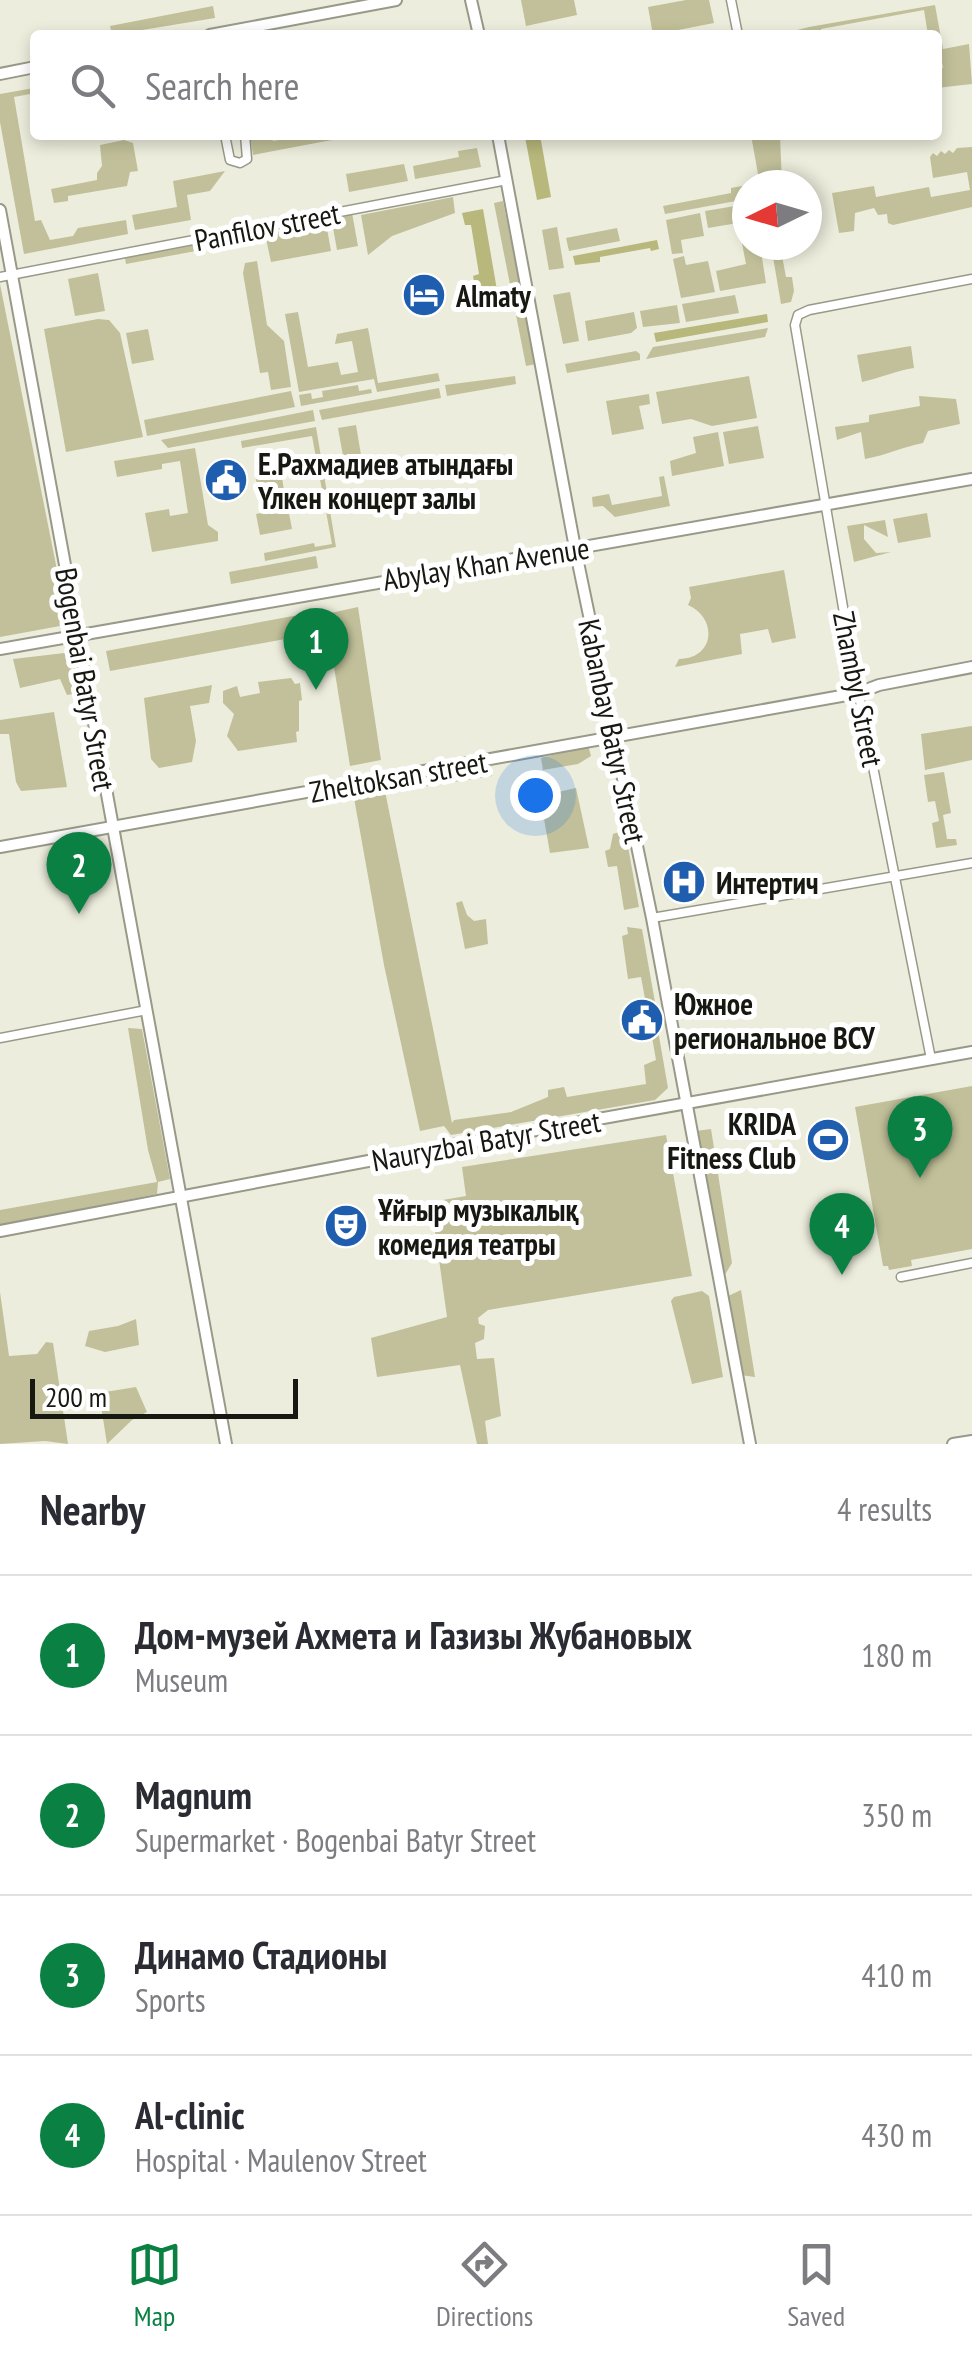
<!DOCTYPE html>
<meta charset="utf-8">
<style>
:root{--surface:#fff;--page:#f2f2f3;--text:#2b2b33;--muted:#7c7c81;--line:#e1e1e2;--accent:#0b8043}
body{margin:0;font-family:"PT Sans Narrow",sans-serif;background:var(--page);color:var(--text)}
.compass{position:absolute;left:732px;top:170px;width:90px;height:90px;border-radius:50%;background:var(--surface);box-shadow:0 5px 15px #0003;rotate:265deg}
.scale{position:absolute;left:30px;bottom:25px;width:268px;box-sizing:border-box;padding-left:10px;border:5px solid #181812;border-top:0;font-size:28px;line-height:35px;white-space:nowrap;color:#181812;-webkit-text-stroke:8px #fff;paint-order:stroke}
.you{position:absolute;left:535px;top:795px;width:35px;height:35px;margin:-25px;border:8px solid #fff;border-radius:50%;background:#1a73e8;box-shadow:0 0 0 15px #1a73e833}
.badge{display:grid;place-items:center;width:65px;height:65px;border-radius:50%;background:var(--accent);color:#fff;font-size:32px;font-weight:700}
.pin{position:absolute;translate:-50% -82px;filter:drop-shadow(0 2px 5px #0008)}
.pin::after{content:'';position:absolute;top:52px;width:35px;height:30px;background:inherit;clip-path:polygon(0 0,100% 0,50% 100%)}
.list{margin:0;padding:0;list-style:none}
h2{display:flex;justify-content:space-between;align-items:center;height:130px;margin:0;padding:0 40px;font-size:42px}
h2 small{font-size:32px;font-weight:400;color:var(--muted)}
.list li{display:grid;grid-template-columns:65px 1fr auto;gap:30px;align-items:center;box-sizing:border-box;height:160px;padding:0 40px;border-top:2px solid var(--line)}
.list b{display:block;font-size:38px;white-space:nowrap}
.list p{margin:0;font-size:32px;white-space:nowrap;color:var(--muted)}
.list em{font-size:32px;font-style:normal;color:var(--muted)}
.icon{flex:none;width:55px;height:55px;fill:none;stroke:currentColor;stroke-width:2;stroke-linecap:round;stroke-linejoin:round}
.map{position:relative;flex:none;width:972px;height:1444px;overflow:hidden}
.search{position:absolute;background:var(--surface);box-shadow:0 5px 15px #0003;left:30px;right:30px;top:30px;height:110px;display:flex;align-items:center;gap:25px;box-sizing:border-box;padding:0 35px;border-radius:10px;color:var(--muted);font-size:38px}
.sheet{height:770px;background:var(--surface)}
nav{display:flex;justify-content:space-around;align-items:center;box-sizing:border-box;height:140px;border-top:2px solid var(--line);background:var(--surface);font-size:28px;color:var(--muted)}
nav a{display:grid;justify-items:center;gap:5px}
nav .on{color:var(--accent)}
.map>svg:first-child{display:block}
.green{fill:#c1c09a}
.water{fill:#b8b77c}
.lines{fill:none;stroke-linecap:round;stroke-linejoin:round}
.street-casing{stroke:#99998a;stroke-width:11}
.secondary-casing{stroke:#99998a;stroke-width:14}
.street{stroke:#fff;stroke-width:8}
.secondary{stroke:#fff;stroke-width:10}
.labels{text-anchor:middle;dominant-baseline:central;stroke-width:10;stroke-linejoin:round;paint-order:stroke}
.street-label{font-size:30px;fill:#181812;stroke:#fff}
.poi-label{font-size:30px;font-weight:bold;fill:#181812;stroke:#fff;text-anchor:start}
</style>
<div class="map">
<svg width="972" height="1444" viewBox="0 0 972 1444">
<rect width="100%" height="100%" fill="#ededdd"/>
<g class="green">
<path d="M 521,0 L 574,0 L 577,15 L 526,26 Z"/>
<path d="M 686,0 L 709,0 L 714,23 L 653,35 L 648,7 Z"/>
<path d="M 935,5 L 943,49 L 969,44 L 972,84 L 937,88 L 937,69 L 943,68 L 937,35 L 928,35 L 924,10 L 821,29 L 821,35 L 794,35 L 793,31 L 809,27 Z"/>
<path d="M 213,6 L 215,18 L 112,35 L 110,26 Z"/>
<path d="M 34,88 L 35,93 L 14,97 L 35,221 L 41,220 L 50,240 L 73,236 L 78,228 L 126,220 L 128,234 L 24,254 L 0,122 L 0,94 Z"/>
<path d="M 250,135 L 271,135 L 273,141 L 306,135 L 358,135 L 253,155 Z"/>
<path d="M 751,135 L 780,135 L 782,185 L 760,185 Z"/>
<path d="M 124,140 L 133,143 L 138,171 L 130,172 L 127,186 L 68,196 L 68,201 L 54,203 L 51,189 L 97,180 L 97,173 L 102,166 L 100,145 Z"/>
<path d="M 972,147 L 972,207 L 893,225 L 888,223 L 887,214 L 878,215 L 874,208 L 855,213 L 854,231 L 839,233 L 832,193 L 874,186 L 876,197 L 929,187 L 931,197 L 970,190 L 967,172 L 933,178 L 930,157 L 933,153 L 937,156 L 941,151 L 945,154 L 949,150 L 953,153 L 957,148 Z"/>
<path d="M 477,148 L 481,167 L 415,179 L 413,166 L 459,157 L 458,151 Z"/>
<path d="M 404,164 L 408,181 L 349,192 L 346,174 Z"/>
<path d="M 225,171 L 210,191 L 187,195 L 191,220 L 135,230 L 132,215 L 177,207 L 173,181 Z"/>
<path d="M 747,185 L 747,199 L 665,214 L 663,206 L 731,193 L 731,188 Z"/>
<path d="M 453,197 L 455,213 L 392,236 L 368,255 L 361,215 Z"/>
<path d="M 503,201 L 536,364 L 526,366 L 494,203 Z"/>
<path d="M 747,204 L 747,245 L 760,245 L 766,283 L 720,291 L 716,271 L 746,264 L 738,223 L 708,228 L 705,211 Z"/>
<path d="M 352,213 L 358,246 L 337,250 L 332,222 Z"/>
<path d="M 700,213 L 704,236 L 681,240 L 683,253 L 672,254 L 666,220 Z"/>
<path d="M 326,223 L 331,251 L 271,262 L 265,234 Z"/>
<path d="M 557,227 L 564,268 L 549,270 L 542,230 Z"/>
<path d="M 617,228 L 620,241 L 569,251 L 566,238 Z"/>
<path d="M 252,234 L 255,240 L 126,264 L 125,258 Z"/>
<path d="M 771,245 L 780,245 L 786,277 L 792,277 L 794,291 L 791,302 L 781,304 Z"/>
<path d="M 684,256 L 686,265 L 708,261 L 715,292 L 681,298 L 673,259 Z"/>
<path d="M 257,261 L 267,325 L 284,341 L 291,387 L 271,390 L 268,372 L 260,373 L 243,273 L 245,263 Z"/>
<path d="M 98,273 L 105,311 L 75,316 L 68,279 Z"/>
<path d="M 0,284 L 66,615 L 65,622 L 60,626 L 0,637 Z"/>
<path d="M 570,292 L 579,341 L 563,344 L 553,295 Z"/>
<path d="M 735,295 L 739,313 L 686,322 L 682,304 Z"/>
<path d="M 677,305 L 680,323 L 643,327 L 640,311 Z"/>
<path d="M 298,312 L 308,367 L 338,362 L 341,375 L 358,372 L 352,341 L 335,344 L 337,334 L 368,328 L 378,383 L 438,373 L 440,381 L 377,392 L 374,379 L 299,392 L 285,314 Z"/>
<path d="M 634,312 L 637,328 L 631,333 L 588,341 L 585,321 Z"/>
<path d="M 98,319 L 109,320 L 120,333 L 143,437 L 66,452 L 44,329 Z"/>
<path d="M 768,328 L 765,337 L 646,359 L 653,347 Z"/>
<path d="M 148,329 L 154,360 L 132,364 L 126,333 Z"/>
<path d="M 911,346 L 914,368 C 894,371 881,378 862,382 L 857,355 Z"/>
<path d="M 636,351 L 640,354 L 640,360 L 567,373 L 565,364 Z"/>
<path d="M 515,376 L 516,384 L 447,396 L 445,385 Z"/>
<path d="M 749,376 L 757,418 L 712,426 L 691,419 L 662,424 L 656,392 Z"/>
<path d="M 358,385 L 359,391 L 371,389 L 372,393 L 301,406 L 299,395 L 311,393 L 312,399 L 323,397 L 322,391 Z"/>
<path d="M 439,388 L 441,398 L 322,420 L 319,410 Z"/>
<path d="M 291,391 L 295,407 L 147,436 L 144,420 Z"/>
<path d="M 649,394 L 650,404 L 639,406 L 644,429 L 612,435 L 606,401 Z"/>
<path d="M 919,396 L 956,399 L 960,424 L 928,431 L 923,443 C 902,447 887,455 865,459 L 861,432 L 837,440 L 835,427 L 869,422 L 869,415 L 920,406 Z"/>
<path d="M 313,410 L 315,421 L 168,448 L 161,440 Z"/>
<path d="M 356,425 L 361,455 L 345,467 L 338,428 Z"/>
<path d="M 758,426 L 764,458 L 729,464 L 723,432 Z"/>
<path d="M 316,427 L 336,547 L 265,561 L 264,553 L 314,543 L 315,547 L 332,544 L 312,436 L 242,448 L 241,441 Z"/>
<path d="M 718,432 L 724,466 L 672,476 L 670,461 L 696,453 L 693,437 Z"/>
<path d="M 195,448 L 208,525 L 218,532 L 218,541 L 152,552 L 145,513 L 169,509 L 170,516 L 188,513 L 180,461 L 162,464 L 162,469 L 117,477 L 114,461 Z"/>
<path d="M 281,470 L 285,498 L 260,502 L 255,475 Z"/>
<path d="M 664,476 L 670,506 L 615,517 L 603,506 L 593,507 L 592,497 L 609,494 L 612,505 L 662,496 L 659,477 Z"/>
<path d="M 288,508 L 292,529 L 260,535 L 256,514 Z"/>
<path d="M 927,513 L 931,537 L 898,543 L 893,519 Z"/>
<path d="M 885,520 L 888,537 L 864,525 L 864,539 L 876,553 L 891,552 L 854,562 L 847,526 Z"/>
<path d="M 316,556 L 318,568 L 231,584 L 229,572 Z"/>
<path d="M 784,570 L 796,638 L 772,643 L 768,629 L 740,634 L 742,654 L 675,667 L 679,659 C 715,659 718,618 688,605 L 691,598 L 689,587 Z"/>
<path d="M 358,607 L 381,760 L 350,766 L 329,636 L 301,640 L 296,637 L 110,671 L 106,651 L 293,616 L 300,617 L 302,628 L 319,624 L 317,616 Z"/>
<path d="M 73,652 L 84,692 L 67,695 L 60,679 L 20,688 L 13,659 Z"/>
<path d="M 291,678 L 295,684 L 300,683 L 302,700 L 299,701 L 299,731 L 296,732 L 297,742 L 238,751 L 227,736 L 234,714 L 223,703 L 223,691 L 237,686 L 240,697 L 260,693 L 258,682 Z"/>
<path d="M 212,685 L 209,703 L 190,706 L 196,741 L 192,762 L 159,768 L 151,759 L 144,698 Z"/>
<path d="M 54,712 L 67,787 L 21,791 L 16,782 L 9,734 L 0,734 L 0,720 Z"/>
<path d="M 972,726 L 972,760 L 925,770 L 921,734 Z"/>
<path d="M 588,745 L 591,756 L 578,764 L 543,770 L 541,758 Z"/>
<path d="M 491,765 L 492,776 L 397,791 L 405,780 Z"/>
<path d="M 944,772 L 951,813 L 943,815 L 947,839 L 956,839 L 957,845 L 936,848 L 932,823 L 939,821 L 935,801 L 928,802 L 924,775 Z"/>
<path d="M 576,788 L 589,848 L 550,853 L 540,796 Z"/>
<path d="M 385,791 L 452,1123 L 454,1120 L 511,1112 L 548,1097 L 548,1090 L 564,1087 L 567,1097 L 646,1084 L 644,1065 L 656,1060 L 649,1020 L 656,1019 L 668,1088 L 655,1100 L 451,1135 L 444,1126 L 420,1131 L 384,965 L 354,798 Z"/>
<path d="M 625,830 L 639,907 L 624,910 L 617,866 L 608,867 L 605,851 L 610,849 L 613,834 Z"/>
<path d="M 462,901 L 467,915 L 474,921 L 486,919 L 488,944 L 465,949 L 456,903 Z"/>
<path d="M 627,927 L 642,929 L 655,1002 L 646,1004 L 641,977 L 628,979 L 622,936 L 628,934 Z"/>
<path d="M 128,1028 L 142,1029 L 170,1179 L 158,1182 L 157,1194 L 0,1225 L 0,1210 L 157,1182 L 148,1150 Z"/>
<path d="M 972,1086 L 972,1249 L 911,1260 L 912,1266 L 889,1270 L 888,1266 L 883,1266 L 855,1107 Z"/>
<path d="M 711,1129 L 732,1263 L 723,1278 L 696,1131 Z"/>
<path d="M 666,1135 L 692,1276 L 488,1310 L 478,1318 L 479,1324 L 485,1326 L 484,1339 L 475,1343 L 477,1359 L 494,1358 L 501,1416 L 485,1421 L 488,1444 L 477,1444 L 460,1365 L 377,1377 L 371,1338 L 447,1317 L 431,1202 L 466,1196 L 462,1167 Z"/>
<path d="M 741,1290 L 755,1377 L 740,1375 L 726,1297 Z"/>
<path d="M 702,1291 L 709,1296 L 723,1377 L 692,1384 L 671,1301 L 674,1297 Z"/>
<path d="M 0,1292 L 9,1356 L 37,1354 L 46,1342 L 53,1343 L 68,1444 L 45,1441 L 0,1444 Z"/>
<path d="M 136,1319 L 139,1345 L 105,1352 L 85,1346 L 89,1331 L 118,1326 Z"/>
<path d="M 136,1387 L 147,1412 L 132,1420 L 107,1444 L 99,1393 Z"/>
</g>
<g class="water">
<path d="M 540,135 L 551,197 L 537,200 L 525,137 Z"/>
<path d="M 483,209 L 497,290 L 476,293 L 473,276 L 479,274 L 471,225 L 465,225 L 462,213 Z"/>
<path d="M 657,240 L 659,249 L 651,251 L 650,248 L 600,257 L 600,262 L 575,265 L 573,256 Z"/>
<path d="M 767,314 L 768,322 L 656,342 L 654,333 Z"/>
</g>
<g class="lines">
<g class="street-casing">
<g id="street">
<path d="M 731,0 L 738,35"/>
<path d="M 225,135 L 230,160 L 240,163 L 247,159 L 245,135"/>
<path d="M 0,277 L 507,180"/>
<path d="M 652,918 L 972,863"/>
<path d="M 0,1038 L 147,1010"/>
<path d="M 931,1059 L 853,666 L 795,325 L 798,315 L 809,310 L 972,279"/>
<path d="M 901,1277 L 972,1263"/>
</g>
</g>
<g class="secondary-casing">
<g id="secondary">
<path d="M 471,0 L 479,35"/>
<path d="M 210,35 L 396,0"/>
<path d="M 0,74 L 35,67"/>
<path d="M 498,135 L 575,548 L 652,918 L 750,1444"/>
<path d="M 0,210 L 226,1444"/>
<path d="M 0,649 L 972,479"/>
<path d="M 0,847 L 858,693 L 879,685 L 972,667"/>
<path d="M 0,1231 L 442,1147 L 972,1052"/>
<path d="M 953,1444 L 972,1441"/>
</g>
</g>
<use href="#street" class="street"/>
<use href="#secondary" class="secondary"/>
</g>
<defs>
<g id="hotel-disc" transform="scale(2.25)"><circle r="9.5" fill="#1f5eaf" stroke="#fff"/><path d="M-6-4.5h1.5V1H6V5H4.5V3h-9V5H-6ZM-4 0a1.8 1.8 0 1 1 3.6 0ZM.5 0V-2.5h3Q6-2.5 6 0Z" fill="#fff"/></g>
<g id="civic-disc" transform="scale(2.25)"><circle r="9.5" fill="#1f5eaf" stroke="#fff"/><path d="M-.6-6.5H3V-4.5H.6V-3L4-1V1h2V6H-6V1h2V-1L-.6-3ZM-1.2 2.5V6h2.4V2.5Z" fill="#fff"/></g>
<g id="hospital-disc" transform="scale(2.25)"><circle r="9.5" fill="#1f5eaf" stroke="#fff"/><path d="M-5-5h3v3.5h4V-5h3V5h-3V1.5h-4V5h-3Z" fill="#fff"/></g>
<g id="stadium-disc" transform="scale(2.25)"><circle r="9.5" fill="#1f5eaf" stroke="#fff"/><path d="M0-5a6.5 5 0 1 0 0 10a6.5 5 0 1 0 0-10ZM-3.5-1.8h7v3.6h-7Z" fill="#fff"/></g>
<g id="theatre-disc" transform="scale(2.25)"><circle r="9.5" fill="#1f5eaf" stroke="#fff"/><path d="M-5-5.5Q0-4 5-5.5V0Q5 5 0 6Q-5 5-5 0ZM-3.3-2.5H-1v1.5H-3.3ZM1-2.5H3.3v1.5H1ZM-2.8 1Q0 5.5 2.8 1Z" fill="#fff"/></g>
</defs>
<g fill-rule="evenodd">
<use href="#hotel-disc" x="424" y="295"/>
<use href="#civic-disc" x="226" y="480"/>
<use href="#hospital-disc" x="684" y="882"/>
<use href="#civic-disc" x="642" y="1020"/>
<use href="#stadium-disc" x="828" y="1140"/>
<use href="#theatre-disc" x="346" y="1226"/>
</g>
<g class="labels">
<g class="street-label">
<text transform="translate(267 226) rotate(-11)">Panfilov street</text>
<text transform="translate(486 563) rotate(-9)">Abylay Khan Avenue</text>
<text transform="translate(86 679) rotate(80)">Bogenbai Batyr Street</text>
<text transform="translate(859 689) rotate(79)">Zhambyl Street</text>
<text transform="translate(613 731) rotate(78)">Kabanbay Batyr Street</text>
<text transform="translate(398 776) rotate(-10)">Zheltoksan street</text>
<text transform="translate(486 1140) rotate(-10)">Nauryzbai Batyr Street</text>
</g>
<g class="poi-label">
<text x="456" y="295">Almaty</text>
<text x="258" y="463">Е.Рахмадиев атындағы<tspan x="258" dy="34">Үлкен концерт залы</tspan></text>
<text x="716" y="882">Интертич</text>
<text x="674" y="1003">Южное<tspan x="674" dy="34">региональное ВСУ</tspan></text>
<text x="796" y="1123" text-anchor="end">KRIDA<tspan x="796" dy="34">Fitness Club</tspan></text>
<text x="378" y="1209">Ұйғыр музыкалық<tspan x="378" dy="34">комедия театры</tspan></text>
</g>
</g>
</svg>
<svg class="compass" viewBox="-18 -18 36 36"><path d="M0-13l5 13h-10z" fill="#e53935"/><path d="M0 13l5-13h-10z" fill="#7c7c81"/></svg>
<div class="scale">200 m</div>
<div class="you"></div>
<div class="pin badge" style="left:316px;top:690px">1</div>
<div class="pin badge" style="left:79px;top:914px">2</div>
<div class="pin badge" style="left:920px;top:1178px">3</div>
<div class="pin badge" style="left:842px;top:1275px">4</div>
<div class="search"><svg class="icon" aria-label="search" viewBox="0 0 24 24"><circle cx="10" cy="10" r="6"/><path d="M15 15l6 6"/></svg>Search here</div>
</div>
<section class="sheet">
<h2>Nearby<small>4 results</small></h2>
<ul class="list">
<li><span class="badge">1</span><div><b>Дом-музей Ахмета и Газизы Жубановых</b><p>Museum</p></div><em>180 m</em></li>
<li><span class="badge">2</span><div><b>Magnum</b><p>Supermarket · Bogenbai Batyr Street</p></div><em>350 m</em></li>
<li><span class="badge">3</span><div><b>Динамо Стадионы</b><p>Sports</p></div><em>410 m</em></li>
<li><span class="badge">4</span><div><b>Al-clinic</b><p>Hospital · Maulenov Street</p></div><em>430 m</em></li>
</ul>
</section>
<nav>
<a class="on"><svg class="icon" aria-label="map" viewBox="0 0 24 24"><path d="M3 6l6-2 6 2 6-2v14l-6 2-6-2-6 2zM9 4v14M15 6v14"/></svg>Map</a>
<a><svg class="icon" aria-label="directions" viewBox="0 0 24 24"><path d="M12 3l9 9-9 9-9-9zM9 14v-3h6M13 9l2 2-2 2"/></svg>Directions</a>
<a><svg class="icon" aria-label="saved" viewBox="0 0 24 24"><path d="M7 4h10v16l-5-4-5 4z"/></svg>Saved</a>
</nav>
